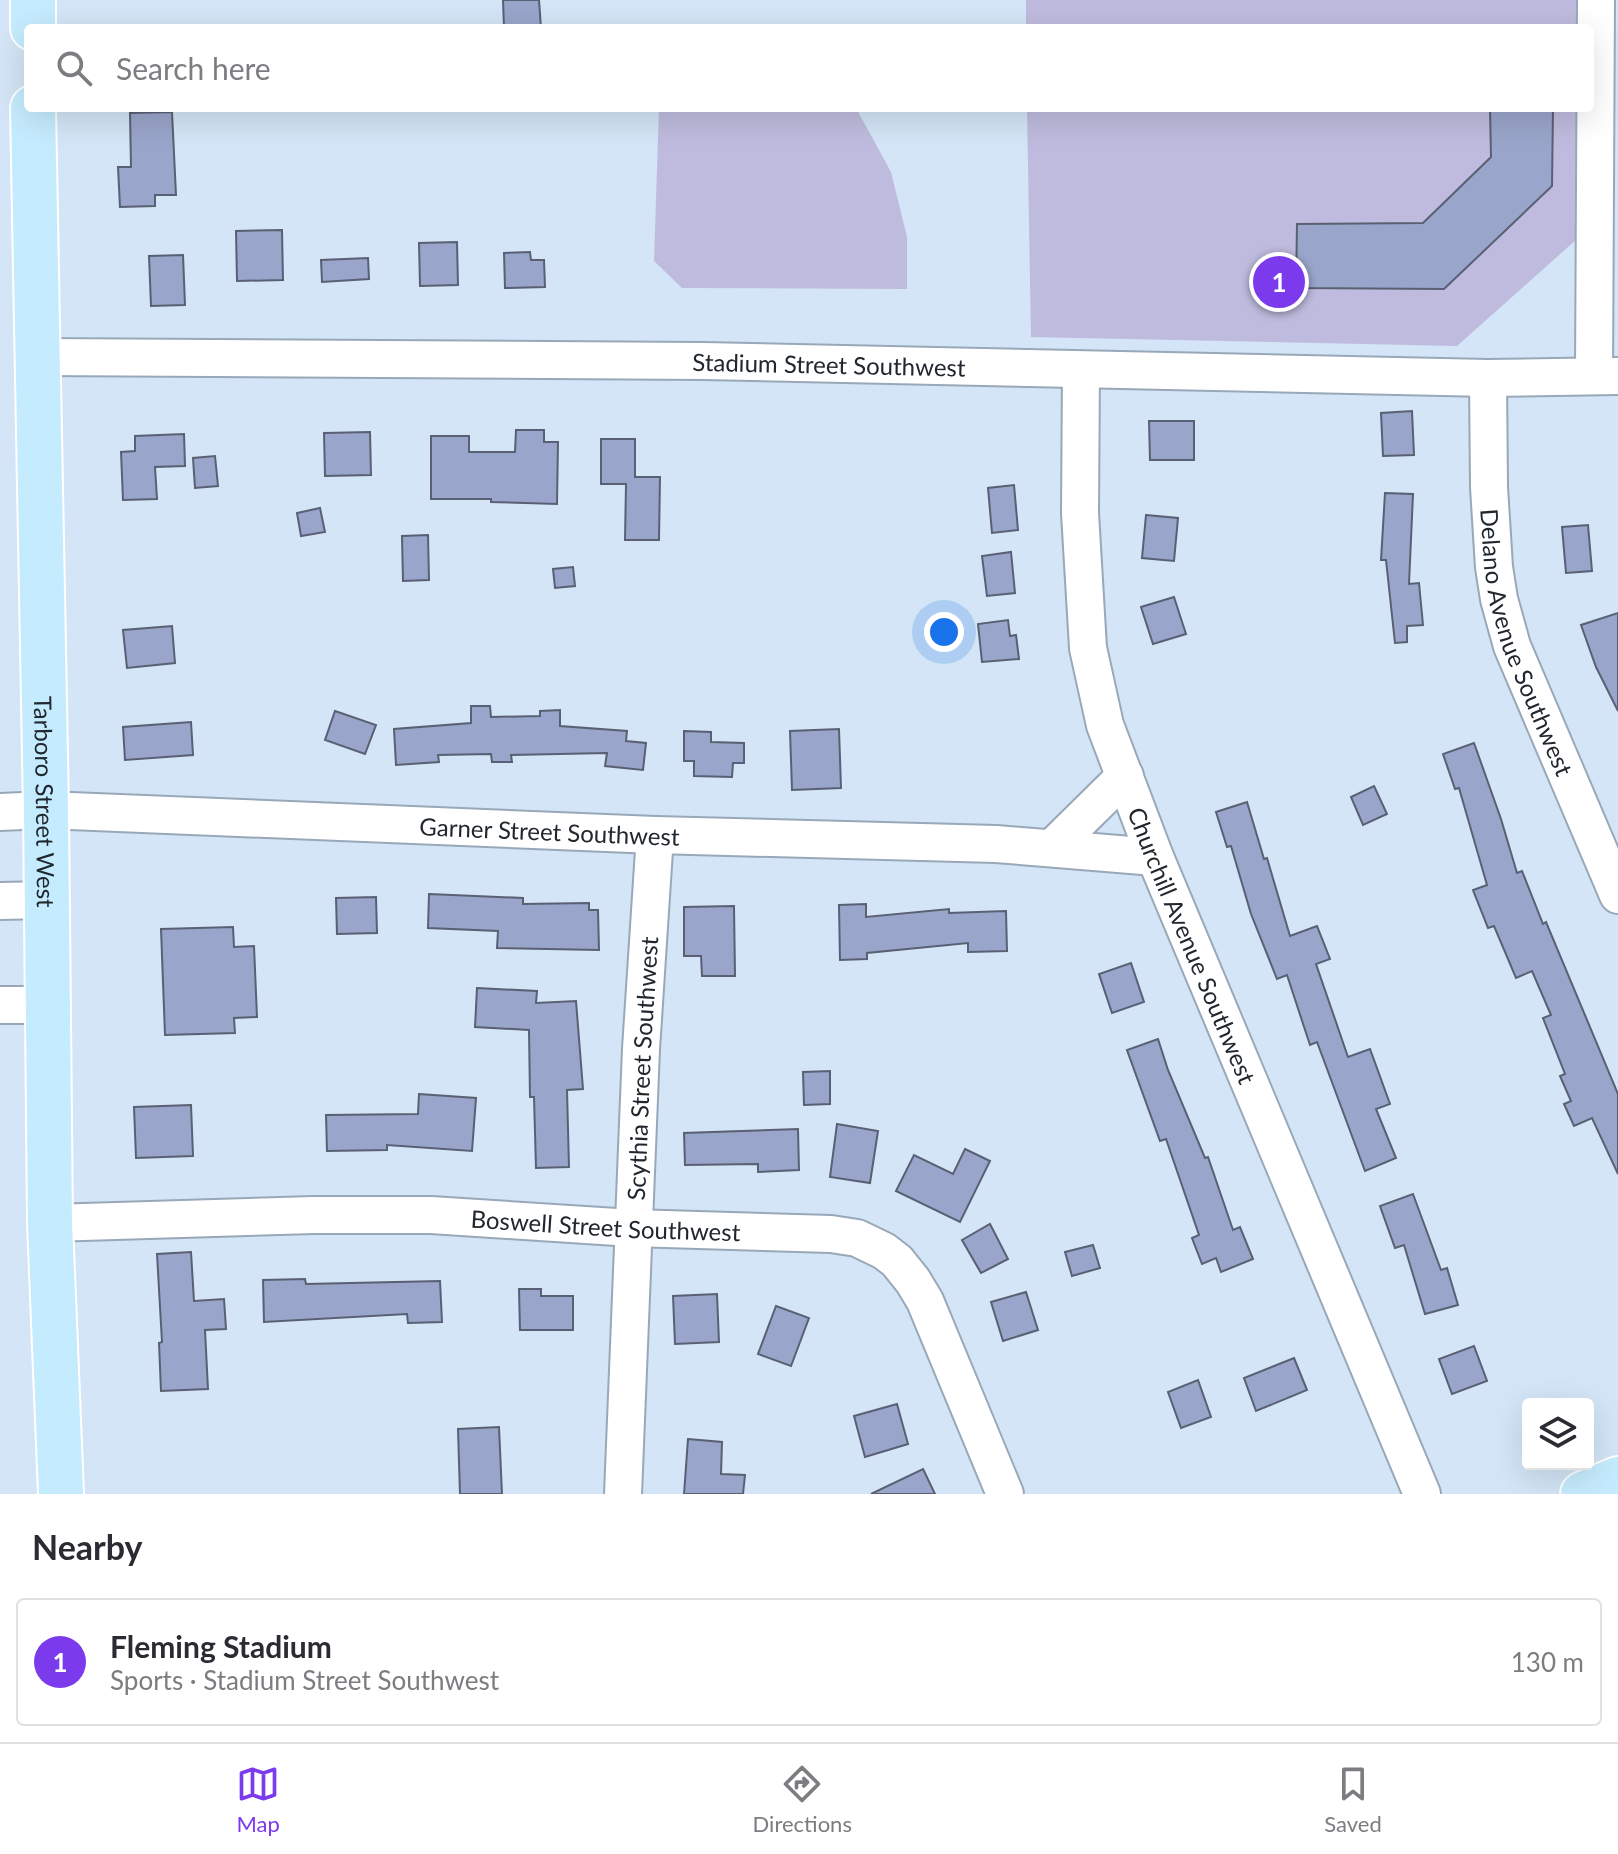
<!DOCTYPE html>
<meta charset="utf-8">
<style>
:root{--surface:#fff;--page:#f2f2f3;--text:#2b2b33;--muted:#7c7c81;--line:#e1e1e2;--accent:#7c3aed}
body{margin:0;font-family:Lato,sans-serif;background:var(--page);color:var(--text)}
.controls{position:absolute;right:24px;bottom:24px;display:grid;overflow:hidden;border-radius:8px;box-shadow:0 8px 32px #0002}
.controls button{width:72px;height:72px;display:grid;place-items:center;padding:0;border:0;border-bottom:2px solid var(--line);background:var(--surface);color:var(--text);font:40px sans-serif}
.you{position:absolute;left:944px;top:632px;width:28px;height:28px;margin:-20px;border:6px solid #fff;border-radius:50%;background:#1a73e8;box-shadow:0 0 0 12px #1a73e833}
.badge{display:grid;place-items:center;width:52px;height:52px;border-radius:50%;background:var(--accent);color:#fff;font-size:26px;font-weight:700}
.pin{position:absolute;translate:-50% -50%;border:4px solid #fff;box-shadow:0 2px 8px #0006}
.list{margin:0;padding:0;list-style:none}
h2{display:flex;justify-content:space-between;align-items:center;height:104px;margin:0;padding:0 32px;font-size:34px}
h2 small{font-size:26px;font-weight:400;color:var(--muted)}
.list li{display:grid;grid-template-columns:52px 1fr auto;gap:24px;align-items:center;box-sizing:border-box;height:128px;margin:0 16px 16px;padding:0 16px;border:2px solid var(--line);border-radius:8px}
.list b{display:block;font-size:30px;white-space:nowrap}
.list p{margin:0;font-size:26px;white-space:nowrap;color:var(--muted)}
.list em{font-size:26px;font-style:normal;color:var(--muted)}
.icon{flex:none;width:44px;height:44px;fill:none;stroke:currentColor;stroke-width:2;stroke-linecap:round;stroke-linejoin:round}
.map{position:relative;flex:none;width:1618px;height:1494px;overflow:hidden}
.search{position:absolute;background:var(--surface);box-shadow:0 8px 32px #0002;left:24px;right:24px;top:24px;height:88px;display:flex;align-items:center;gap:20px;box-sizing:border-box;padding:0 28px;border-radius:8px;color:var(--muted);font-size:30px}
.sheet{height:248px;background:var(--surface)}
nav{display:flex;justify-content:space-around;align-items:center;box-sizing:border-box;height:112px;border-top:2px solid var(--line);background:var(--surface);font-size:22px;color:var(--muted)}
nav a{display:grid;justify-items:center;gap:4px}
nav .on{color:var(--accent)}
.map>svg:first-child{display:block}
.green{fill:#bfbbde}
.building{fill:#99a5ca;stroke:#5a6073;stroke-width:2}
.lines{fill:none;stroke-linecap:round;stroke-linejoin:round}
.minor-casing{stroke:#98a8b9;stroke-width:40}
.major-casing{stroke:#fff;stroke-width:48}
.minor{stroke:#fff;stroke-width:36}
.major{stroke:#c5ecfe;stroke-width:44}
.labels{text-anchor:middle;dominant-baseline:central;stroke-width:8;stroke-linejoin:round;paint-order:stroke}
.street-label{font-size:24px;fill:#21272e;stroke:#fff}
</style>
<div class="map">
<svg width="1618" height="1494" viewBox="0 0 1618 1494">
<rect width="100%" height="100%" fill="#d3e5f6"/>
<g class="green">
<path d="M 1026,0 L 1579,0 L 1581,28 L 1026,28 Z"/>
<path d="M 659,108 L 856,108 L 891,172 L 907,237 L 907,289 L 682,288 L 654,261 Z"/>
<path d="M 1027,108 L 1587,108 L 1595,223 L 1457,346 L 1031,337 Z"/>
</g>
<g class="building">
<path d="M 503,0 L 539,0 L 541,28 L 504,28 Z"/>
<path d="M 1490,108 L 1553,108 L 1552,186 L 1444,289 L 1296,288 L 1297,224 L 1423,223 L 1491,157 Z"/>
<path d="M 172,112 L 176,195 L 155,195 L 155,206 L 120,207 L 118,167 L 131,167 L 130,113 Z"/>
<path d="M 282,230 L 283,280 L 237,281 L 236,231 Z"/>
<path d="M 457,242 L 458,285 L 420,286 L 419,243 Z"/>
<path d="M 530,252 L 531,260 L 544,260 L 545,287 L 505,288 L 504,253 Z"/>
<path d="M 183,255 L 185,305 L 151,306 L 149,256 Z"/>
<path d="M 368,258 L 369,279 L 322,282 L 321,260 Z"/>
<path d="M 1412,411 L 1414,455 L 1383,456 L 1381,413 Z"/>
<path d="M 1149,421 L 1194,421 L 1194,460 L 1150,460 Z"/>
<path d="M 516,430 L 544,430 L 544,442 L 558,442 L 557,504 L 491,502 L 491,499 L 431,499 L 431,436 L 469,436 L 469,452 L 515,452 Z"/>
<path d="M 370,432 L 371,475 L 325,476 L 324,433 Z"/>
<path d="M 184,434 L 185,466 L 155,467 L 157,499 L 123,500 L 121,452 L 135,451 L 135,436 Z"/>
<path d="M 601,439 L 635,439 L 635,477 L 660,477 L 659,540 L 625,540 L 626,484 L 601,484 Z"/>
<path d="M 215,456 L 218,486 L 195,488 L 193,458 Z"/>
<path d="M 1014,485 L 1018,530 L 992,533 L 988,488 Z"/>
<path d="M 1385,493 L 1413,494 L 1409,584 L 1419,583 L 1423,625 L 1407,626 L 1407,642 L 1395,643 L 1386,560 L 1381,560 Z"/>
<path d="M 320,508 L 325,532 L 301,536 L 297,513 Z"/>
<path d="M 1146,515 L 1178,518 L 1174,561 L 1142,558 Z"/>
<path d="M 1588,525 L 1592,571 L 1566,573 L 1562,527 Z"/>
<path d="M 428,535 L 429,580 L 403,581 L 402,536 Z"/>
<path d="M 1011,552 L 1015,593 L 987,596 L 982,556 Z"/>
<path d="M 573,567 L 575,586 L 555,588 L 553,569 Z"/>
<path d="M 1174,597 L 1186,634 L 1153,644 L 1141,607 Z"/>
<path d="M 1618,613 L 1618,711 L 1596,667 L 1581,625 Z"/>
<path d="M 1008,620 L 1010,636 L 1016,635 L 1019,659 L 982,662 L 978,624 Z"/>
<path d="M 172,626 L 175,663 L 127,668 L 123,630 Z"/>
<path d="M 471,706 L 490,706 L 491,717 L 540,716 L 540,711 L 560,710 L 560,726 L 627,731 L 626,741 L 646,743 L 643,770 L 605,766 L 607,753 L 511,755 L 512,762 L 492,762 L 491,754 L 438,755 L 439,762 L 396,765 L 394,729 L 471,723 Z"/>
<path d="M 335,711 L 376,725 L 365,754 L 325,740 Z"/>
<path d="M 191,722 L 193,755 L 125,760 L 123,727 Z"/>
<path d="M 839,729 L 841,788 L 792,790 L 790,731 Z"/>
<path d="M 684,731 L 711,732 L 711,742 L 744,743 L 744,763 L 733,763 L 732,777 L 694,776 L 694,761 L 684,761 Z"/>
<path d="M 1474,743 L 1501,819 L 1517,873 L 1522,871 L 1543,924 L 1546,922 L 1618,1094 L 1618,1174 L 1592,1118 L 1574,1126 L 1564,1104 L 1571,1101 L 1560,1076 L 1565,1074 L 1543,1018 L 1551,1015 L 1532,971 L 1516,978 L 1494,926 L 1488,928 L 1473,890 L 1487,885 L 1459,788 L 1455,789 L 1443,754 Z"/>
<path d="M 1374,786 L 1387,814 L 1363,825 L 1351,797 Z"/>
<path d="M 1247,802 L 1264,859 L 1267,858 L 1290,936 L 1317,926 L 1330,959 L 1316,964 L 1348,1057 L 1370,1049 L 1390,1104 L 1376,1109 L 1396,1158 L 1365,1171 L 1317,1042 L 1310,1045 L 1287,975 L 1277,979 L 1251,914 L 1231,846 L 1227,847 L 1216,812 Z"/>
<path d="M 429,894 L 523,898 L 523,904 L 589,903 L 589,910 L 598,910 L 599,950 L 497,948 L 498,931 L 428,928 Z"/>
<path d="M 376,897 L 377,933 L 337,934 L 336,898 Z"/>
<path d="M 866,904 L 866,917 L 949,909 L 949,913 L 1006,911 L 1007,951 L 968,952 L 968,943 L 867,953 L 867,959 L 840,960 L 839,905 Z"/>
<path d="M 734,906 L 735,976 L 702,976 L 701,956 L 684,956 L 684,907 Z"/>
<path d="M 233,927 L 234,947 L 254,946 L 257,1017 L 234,1018 L 235,1033 L 165,1035 L 161,929 Z"/>
<path d="M 1131,963 L 1144,1002 L 1112,1013 L 1099,974 Z"/>
<path d="M 477,988 L 537,991 L 536,1003 L 576,1001 L 583,1089 L 567,1090 L 569,1167 L 536,1168 L 534,1097 L 530,1097 L 529,1030 L 475,1027 Z"/>
<path d="M 1158,1039 L 1168,1070 L 1205,1158 L 1208,1157 L 1233,1230 L 1240,1227 L 1253,1259 L 1221,1272 L 1216,1258 L 1202,1264 L 1192,1238 L 1199,1235 L 1166,1139 L 1160,1141 L 1127,1050 Z"/>
<path d="M 830,1071 L 830,1104 L 804,1105 L 803,1072 Z"/>
<path d="M 419,1094 L 476,1098 L 472,1151 L 387,1145 L 387,1150 L 327,1151 L 326,1115 L 418,1114 Z"/>
<path d="M 191,1105 L 193,1156 L 136,1158 L 134,1107 Z"/>
<path d="M 837,1124 L 878,1131 L 870,1183 L 830,1177 Z"/>
<path d="M 798,1129 L 799,1170 L 758,1172 L 758,1164 L 685,1165 L 684,1133 Z"/>
<path d="M 965,1149 L 990,1161 L 960,1222 L 896,1191 L 914,1155 L 953,1174 Z"/>
<path d="M 1413,1194 L 1441,1270 L 1447,1268 L 1458,1305 L 1425,1314 L 1404,1245 L 1395,1248 L 1380,1206 Z"/>
<path d="M 990,1224 L 1008,1259 L 981,1273 L 962,1240 Z"/>
<path d="M 1093,1245 L 1100,1268 L 1072,1276 L 1065,1252 Z"/>
<path d="M 191,1252 L 194,1301 L 224,1299 L 226,1329 L 205,1330 L 208,1389 L 161,1391 L 159,1343 L 162,1342 L 157,1254 Z"/>
<path d="M 305,1279 L 306,1284 L 440,1281 L 442,1322 L 408,1323 L 407,1314 L 264,1322 L 263,1280 Z"/>
<path d="M 519,1289 L 541,1289 L 541,1296 L 573,1296 L 573,1330 L 520,1330 Z"/>
<path d="M 1026,1292 L 1038,1330 L 1003,1341 L 991,1302 Z"/>
<path d="M 717,1294 L 719,1342 L 675,1344 L 673,1296 Z"/>
<path d="M 776,1306 L 809,1318 L 791,1366 L 758,1354 Z"/>
<path d="M 1474,1346 L 1487,1381 L 1452,1394 L 1439,1359 Z"/>
<path d="M 1294,1358 L 1307,1390 L 1256,1411 L 1244,1378 Z"/>
<path d="M 1198,1380 L 1211,1417 L 1181,1428 L 1168,1392 Z"/>
<path d="M 897,1404 L 908,1444 L 865,1457 L 854,1416 Z"/>
<path d="M 499,1427 L 502,1494 L 460,1494 L 458,1429 Z"/>
<path d="M 688,1439 L 722,1442 L 721,1474 L 745,1475 L 743,1494 L 684,1494 Z"/>
<path d="M 923,1469 L 935,1494 L 871,1494 Z"/>
</g>
<g class="lines">
<g class="minor-casing">
<g id="minor">
<path id="s1" d="M 39,357 L 703,361 L 1488,378 L 1618,376"/>
<path id="s2" d="M 1081,370 L 1080,513 L 1088,648 L 1105,725 L 1155,857 L 1422,1494"/>
<path d="M 1594,375 L 1596,0"/>
<path id="s3" d="M 1488,378 L 1489,487 L 1494,567 L 1499,599 L 1512,646 L 1618,895"/>
<path id="s4" d="M 0,812 L 46,810 L 655,835 L 996,844 L 1155,857"/>
<path d="M 1052,848 L 1125,776"/>
<path d="M 0,901 L 47,900"/>
<path d="M 0,1005 L 48,1005"/>
<path id="s5" d="M 50,1223 L 314,1215 L 431,1215 L 632,1228 L 831,1234 L 857,1238 L 884,1251 L 897,1261 L 913,1281 L 925,1301 L 1005,1494"/>
<path id="s6" d="M 623,1494 L 641,1049 L 655,835"/>
</g>
</g>
<g class="major-casing">
<g id="major">
<path d="M 33,0 L 33,28"/>
<path id="s7" d="M 33,108 L 46,810 L 50,1223 L 61,1494"/>
<path d="M 1583,1494 L 1618,1479"/>
</g>
</g>
<use href="#minor" class="minor"/>
<use href="#major" class="major"/>
</g>
<g class="labels">
<g class="street-label">
<text stroke="none"><textPath href="#s1" startOffset="790">Stadium Street Southwest</textPath></text>
<text stroke="none"><textPath href="#s3" startOffset="270">Delano Avenue Southwest</textPath></text>
<text stroke="none"><textPath href="#s7" startOffset="694">Tarboro Street West</textPath></text>
<text stroke="none"><textPath href="#s4" startOffset="550">Garner Street Southwest</textPath></text>
<text stroke="none"><textPath href="#s2" startOffset="594">Churchill Avenue Southwest</textPath></text>
<text stroke="none"><textPath href="#s6" startOffset="426">Scythia Street Southwest</textPath></text>
<text stroke="none"><textPath href="#s5" startOffset="556">Boswell Street Southwest</textPath></text>
</g>
</g>
</svg>
<div class="controls">
<button><svg class="icon" aria-label="layers" viewBox="0 0 24 24"><path d="M12 4l9 5-9 5-9-5zM3 14l9 5 9-5"/></svg></button>
</div>
<div class="you"></div>
<div class="pin badge" style="left:1279px;top:282px">1</div>
<div class="search"><svg class="icon" aria-label="search" viewBox="0 0 24 24"><circle cx="10" cy="10" r="6"/><path d="M15 15l6 6"/></svg>Search here</div>
</div>
<section class="sheet">
<h2>Nearby<small></small></h2>
<ul class="list">
<li><span class="badge">1</span><div><b>Fleming Stadium</b><p>Sports · Stadium Street Southwest</p></div><em>130 m</em></li>
</ul>
</section>
<nav>
<a class="on"><svg class="icon" aria-label="map" viewBox="0 0 24 24"><path d="M3 6l6-2 6 2 6-2v14l-6 2-6-2-6 2zM9 4v14M15 6v14"/></svg>Map</a>
<a><svg class="icon" aria-label="directions" viewBox="0 0 24 24"><path d="M12 3l9 9-9 9-9-9zM9 14v-3h6M13 9l2 2-2 2"/></svg>Directions</a>
<a><svg class="icon" aria-label="saved" viewBox="0 0 24 24"><path d="M7 4h10v16l-5-4-5 4z"/></svg>Saved</a>
</nav>
